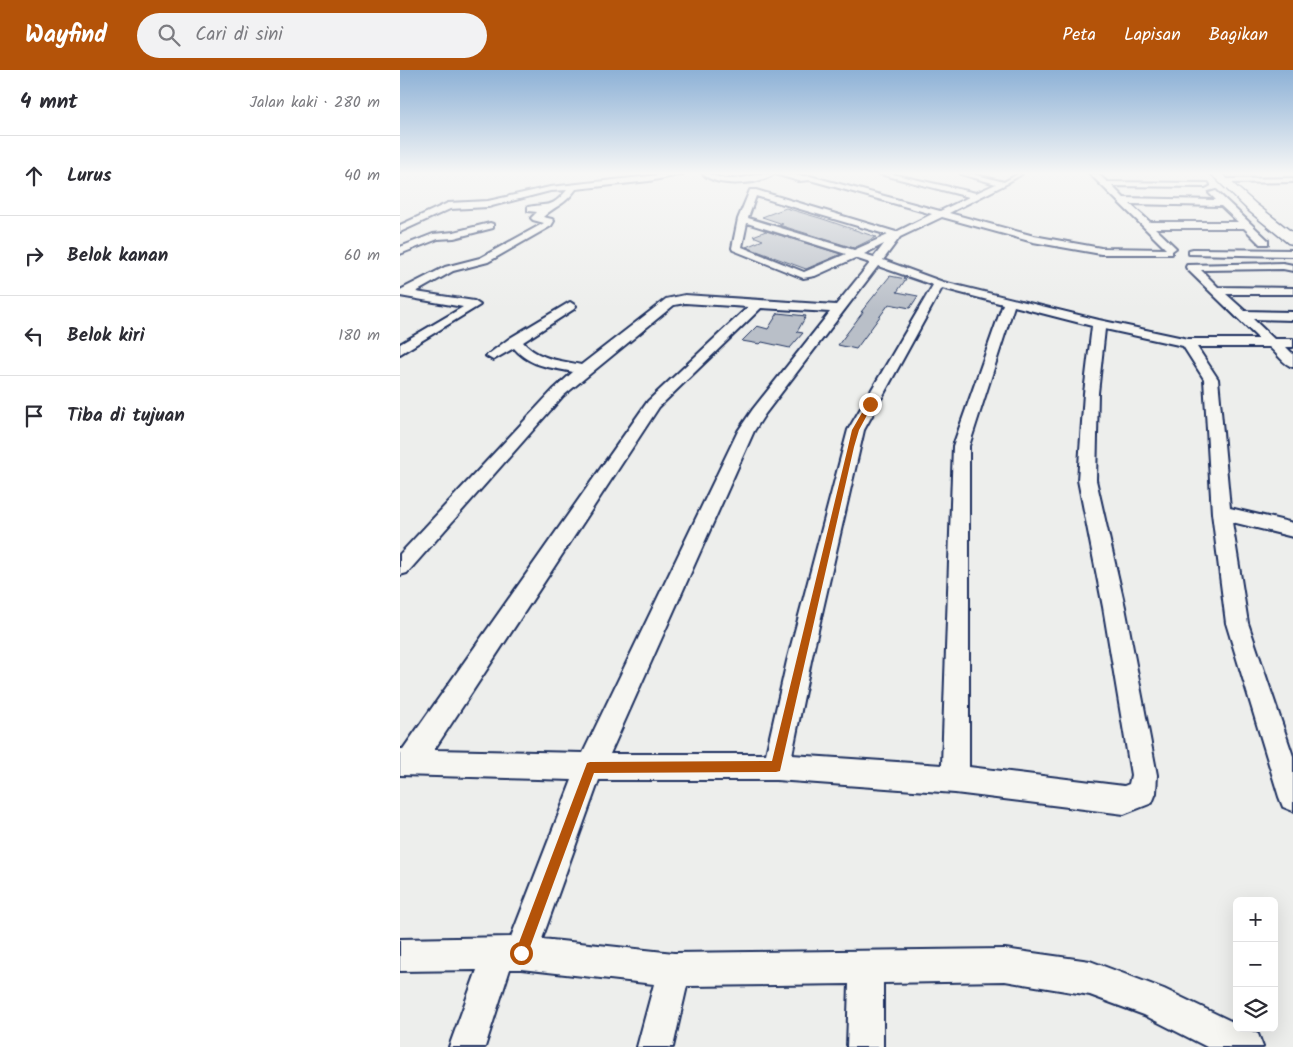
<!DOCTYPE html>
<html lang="id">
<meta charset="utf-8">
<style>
:root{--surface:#fff;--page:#f2f2f3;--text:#2b2b33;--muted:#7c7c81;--line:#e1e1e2;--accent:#b45309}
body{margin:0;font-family:Kalam,sans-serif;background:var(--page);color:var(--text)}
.controls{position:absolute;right:15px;bottom:15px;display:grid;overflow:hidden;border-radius:8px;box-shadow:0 5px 20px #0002}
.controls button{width:45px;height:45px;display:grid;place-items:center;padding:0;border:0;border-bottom:1px solid var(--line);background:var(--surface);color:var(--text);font:25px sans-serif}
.stop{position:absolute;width:15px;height:15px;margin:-11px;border:4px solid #b45309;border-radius:50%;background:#fff}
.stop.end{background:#b45309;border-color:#fff;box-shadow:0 1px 5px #0008}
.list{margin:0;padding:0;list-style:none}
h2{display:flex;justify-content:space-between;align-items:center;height:65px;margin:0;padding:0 20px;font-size:21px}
h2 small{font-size:16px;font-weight:400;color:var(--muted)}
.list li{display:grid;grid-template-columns:32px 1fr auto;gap:15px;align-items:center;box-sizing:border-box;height:80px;padding:0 20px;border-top:1px solid var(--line)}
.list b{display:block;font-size:19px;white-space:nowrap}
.list em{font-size:16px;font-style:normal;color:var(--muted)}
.icon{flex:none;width:28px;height:28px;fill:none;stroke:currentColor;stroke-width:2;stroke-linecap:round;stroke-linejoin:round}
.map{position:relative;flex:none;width:893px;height:977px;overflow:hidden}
header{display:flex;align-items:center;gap:30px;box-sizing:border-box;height:70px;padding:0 25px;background:var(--accent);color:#fff}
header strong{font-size:24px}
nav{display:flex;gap:28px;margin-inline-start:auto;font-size:18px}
.search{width:350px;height:45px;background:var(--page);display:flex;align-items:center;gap:12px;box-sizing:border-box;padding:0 18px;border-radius:28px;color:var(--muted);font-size:19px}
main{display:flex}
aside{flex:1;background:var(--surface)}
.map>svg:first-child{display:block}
.building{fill:#b9bfc8;stroke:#1b2f5e}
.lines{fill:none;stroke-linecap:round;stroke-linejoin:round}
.lane-casing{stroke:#1b2f5e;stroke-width:4}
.street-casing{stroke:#1b2f5e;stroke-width:4}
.secondary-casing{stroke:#1b2f5e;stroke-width:3}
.lane{fill:#f6f6f2;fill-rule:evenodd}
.street{fill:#f6f6f2;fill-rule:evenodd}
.secondary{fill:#f6f6f2;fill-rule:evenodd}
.route{fill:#b45309}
</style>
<header>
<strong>Wayfind</strong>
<div class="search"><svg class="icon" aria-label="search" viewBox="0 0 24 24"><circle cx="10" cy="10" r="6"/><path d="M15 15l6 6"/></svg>Cari di sini</div>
<nav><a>Peta</a><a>Lapisan</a><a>Bagikan</a></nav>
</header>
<main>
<aside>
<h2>4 mnt<small>Jalan kaki · 280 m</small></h2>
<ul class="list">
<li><svg class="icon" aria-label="ahead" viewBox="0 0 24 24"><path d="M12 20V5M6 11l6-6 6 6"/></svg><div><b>Lurus</b></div><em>40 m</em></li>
<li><svg class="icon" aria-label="right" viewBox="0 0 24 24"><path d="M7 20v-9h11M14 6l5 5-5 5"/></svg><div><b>Belok kanan</b></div><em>60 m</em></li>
<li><svg class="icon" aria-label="left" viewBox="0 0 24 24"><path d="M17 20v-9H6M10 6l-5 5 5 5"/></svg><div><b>Belok kiri</b></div><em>180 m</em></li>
<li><svg class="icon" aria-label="arrive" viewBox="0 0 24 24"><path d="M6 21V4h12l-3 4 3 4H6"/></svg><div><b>Tiba di tujuan</b></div></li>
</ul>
</aside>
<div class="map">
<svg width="893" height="977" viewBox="0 0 893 977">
<rect width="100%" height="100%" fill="#edeeec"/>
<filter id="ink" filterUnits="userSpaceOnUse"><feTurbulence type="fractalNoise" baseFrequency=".02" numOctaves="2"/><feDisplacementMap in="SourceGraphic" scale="10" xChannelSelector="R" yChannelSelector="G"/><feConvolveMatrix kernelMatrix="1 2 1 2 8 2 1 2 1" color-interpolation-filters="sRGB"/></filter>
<g filter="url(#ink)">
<g class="building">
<path d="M 386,138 L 423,149 L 476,167 L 454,178 L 379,155 L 383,154 L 362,147 Z"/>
<path d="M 366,161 L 441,184 L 406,199 L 346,177 L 363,170 L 353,166 Z"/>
<path d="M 490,206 L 506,209 L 497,222 L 518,226 L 510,238 L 489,234 L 456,279 L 438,275 L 463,242 L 461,242 Z"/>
<path d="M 378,243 L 406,246 L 397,262 L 403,263 L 390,278 L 362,272 L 360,274 L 342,271 L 357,256 L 368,259 Z"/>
</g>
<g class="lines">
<g class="lane-casing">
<path id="lane" d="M 618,104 L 622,104 L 605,114 L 602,113 Z"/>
</g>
<g class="street-casing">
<g id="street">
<path d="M 268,104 L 283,104 L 249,111 L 176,119 C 164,136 156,135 143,147 L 152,149 L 154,151 L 151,156 L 88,192 L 53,201 L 16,222 L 74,231 L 80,235 L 0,284 L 0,274 L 63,237 L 0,226 L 0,220 L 45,197 L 80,188 L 144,153 L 133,150 L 131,148 L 137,142 L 128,141 L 128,137 C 149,133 151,139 167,120 L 150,121 L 88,137 L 50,139 L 0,162 L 0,155 L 48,133 L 88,131 L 150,117 Z"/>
<path d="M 303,104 C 312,103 317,108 326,109 C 342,110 358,102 374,104 C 358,115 318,118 303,104 Z"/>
<path d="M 375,104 C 387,103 398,107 410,106 L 540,141 L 569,127 L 480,104 L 492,104 L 576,123 L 596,114 L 561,104 L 573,104 L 608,113 L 549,143 L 634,166 L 701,178 L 766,179 L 690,104 L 698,104 L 707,112 L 808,113 L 809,115 L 805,117 L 712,116 L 724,128 L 816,130 L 809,123 L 816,121 L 868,170 L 868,174 L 860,174 L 844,158 L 755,158 L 776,178 L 772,181 L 772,184 L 701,184 L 633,172 L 542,147 L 500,167 L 483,190 L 543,212 L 699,250 L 788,269 L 859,269 L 787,199 L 786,197 L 787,195 L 883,193 L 893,195 L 893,201 L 883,199 L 801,200 L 818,217 L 893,218 L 893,224 L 826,224 L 845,241 L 893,242 L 893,250 L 853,249 L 874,269 L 893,269 L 893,277 L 886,277 L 893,284 L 893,297 C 884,295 877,283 869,277 L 797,277 L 818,309 L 830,438 L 893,453 L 893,467 L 832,452 L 848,553 L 893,686 L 893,741 L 883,737 L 879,727 L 826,553 L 812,443 L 804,309 L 783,276 L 705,259 L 698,323 L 696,410 L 725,537 L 757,705 L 756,723 L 752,733 L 724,744 L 555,723 L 376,710 L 199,710 L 142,869 L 274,883 L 605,879 L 690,891 L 764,919 L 837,954 L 837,958 L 845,958 L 858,964 L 863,977 L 807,977 L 744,945 L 690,925 L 605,911 L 483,913 L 483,977 L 447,977 L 449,914 L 287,916 L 273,977 L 237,977 L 254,914 L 121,899 L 110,899 L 85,977 L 49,977 L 77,900 L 0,901 L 0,869 L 111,867 L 172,710 L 0,705 L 0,679 L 3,679 L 248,331 L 348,237 L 285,233 L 274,235 L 163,326 L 7,503 L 0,505 L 0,484 L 153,320 L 173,302 C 151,297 130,297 114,278 L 93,290 L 86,286 L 110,268 L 170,232 L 176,236 L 174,239 L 123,272 C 139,290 159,290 181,295 L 266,229 L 285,225 L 436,235 L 470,193 L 455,188 L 415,206 L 403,208 L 333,180 L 332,178 L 338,149 L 350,120 L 356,120 L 496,162 L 532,144 L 410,110 L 399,111 ZM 356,126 L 488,165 L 454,180 L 348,148 ZM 730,134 L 821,136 L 838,152 L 750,152 ZM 347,153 L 446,184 L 404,202 L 342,177 ZM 484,174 L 474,187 L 464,184 ZM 478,196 L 533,215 L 448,360 L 387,591 L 366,684 L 210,684 L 354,361 L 365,344 ZM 542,218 L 603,234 L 553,376 L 542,695 L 392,685 L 411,591 L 464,360 ZM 614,236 L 692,256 L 684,323 L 678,410 L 703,537 L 731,705 L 729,714 L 724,716 L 569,697 L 569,376 ZM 361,238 L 430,242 L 353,339 L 338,361 L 183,683 L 34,680 L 259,337 Z"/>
<path d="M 893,108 L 893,112 L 825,113 L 821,111 L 825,109 Z"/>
<path d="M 90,153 L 93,154 L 93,158 L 54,168 L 38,169 L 0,184 L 0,177 L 33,164 L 54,162 Z"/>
<path d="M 793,179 L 893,180 L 893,186 L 789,184 L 789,180 Z"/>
</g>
</g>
<g class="secondary-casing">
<path id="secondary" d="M 811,104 L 822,104 L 857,135 L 893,163 L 893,174 L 888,173 L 849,141 Z"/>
</g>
<use href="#lane" class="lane"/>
<use href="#street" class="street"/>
<use href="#secondary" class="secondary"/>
</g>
</g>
<linearGradient id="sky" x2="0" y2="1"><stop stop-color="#8db1d6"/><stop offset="0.43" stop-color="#f7f7f6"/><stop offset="1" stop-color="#f7f7f6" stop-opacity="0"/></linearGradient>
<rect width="893" height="240" fill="url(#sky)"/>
<path class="route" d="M 470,332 L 473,334 L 459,360 L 454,377 L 380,701 L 376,702 L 194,703 L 126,888 L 121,890 L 116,888 L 115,883 L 187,693 L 190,692 L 372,691 L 448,377 L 452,360 L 467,334 Z"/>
</svg>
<div class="controls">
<button>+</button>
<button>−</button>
<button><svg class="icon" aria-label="layers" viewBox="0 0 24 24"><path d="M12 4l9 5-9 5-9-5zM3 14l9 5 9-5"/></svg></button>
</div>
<div class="stop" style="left:121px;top:883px"></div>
<div class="stop end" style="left:470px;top:334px"></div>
</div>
</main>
